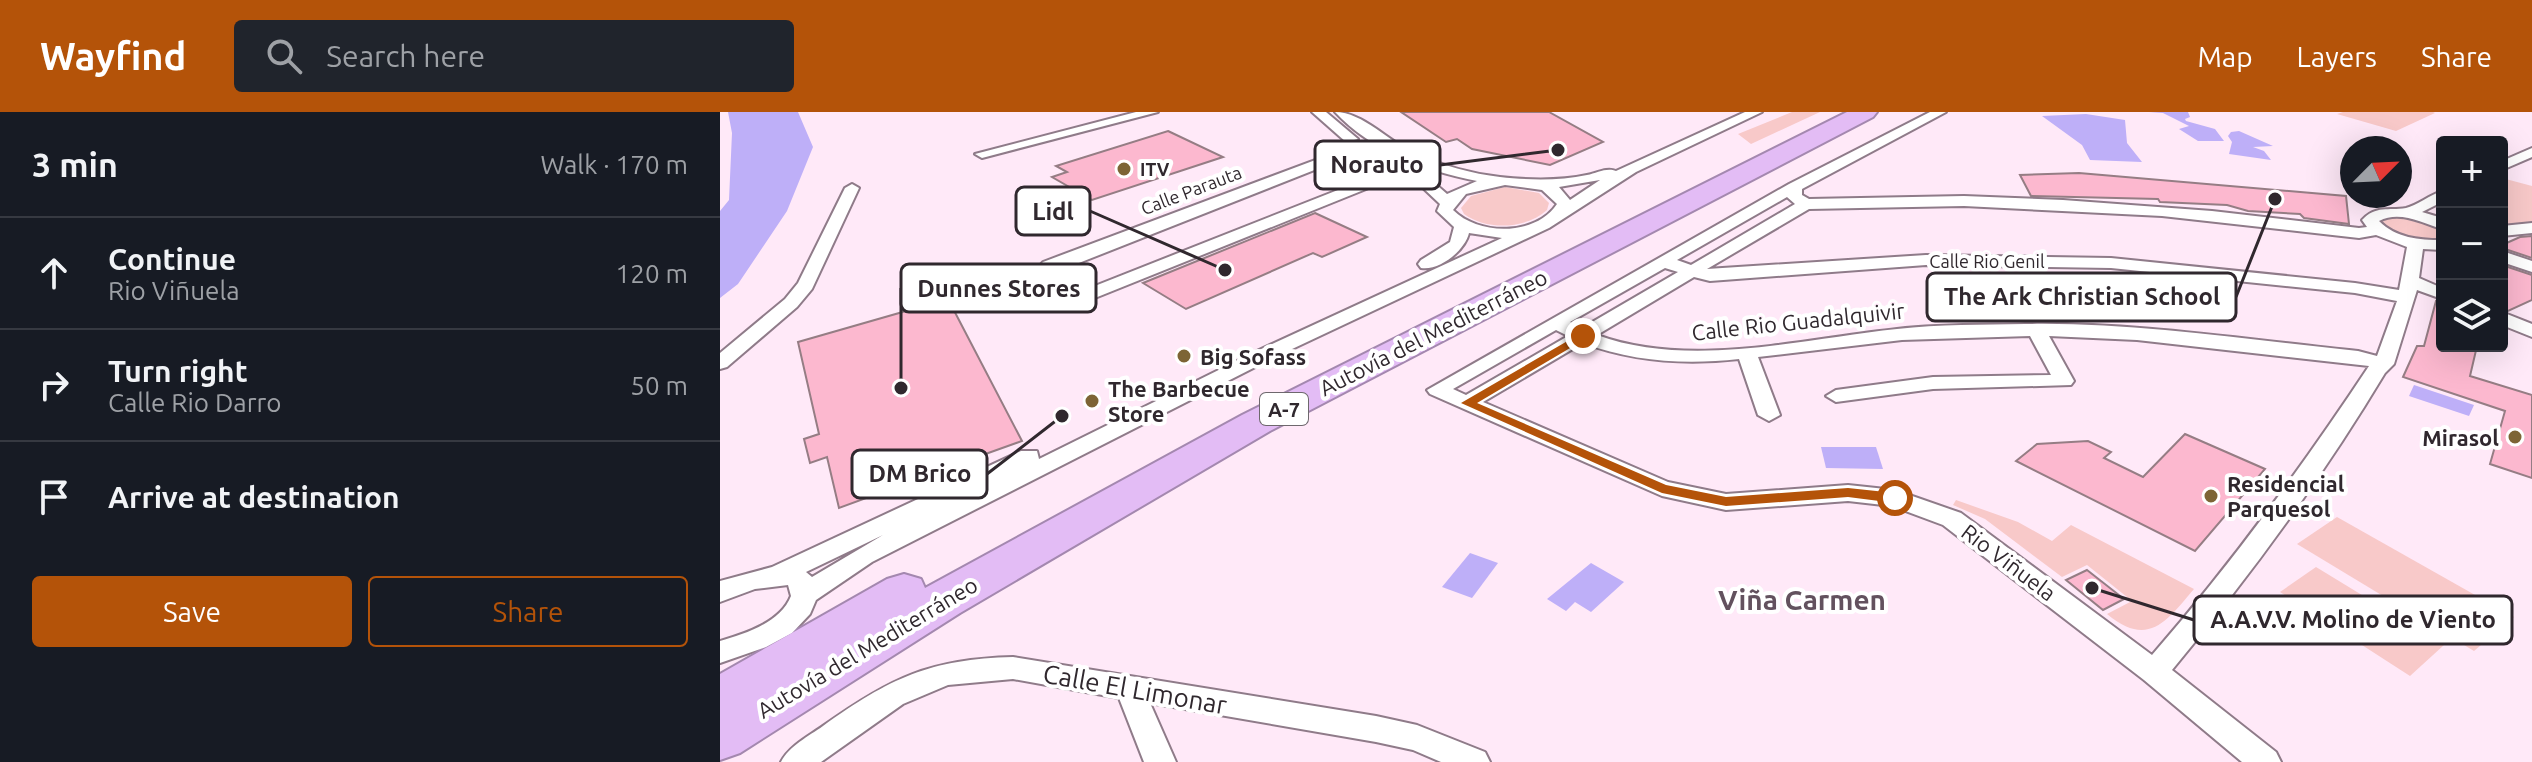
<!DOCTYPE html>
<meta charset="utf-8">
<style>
:root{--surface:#171b24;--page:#20242c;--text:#f1f3f6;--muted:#9ea1a6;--line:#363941;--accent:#b45309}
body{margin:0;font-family:Ubuntu,sans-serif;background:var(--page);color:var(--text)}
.controls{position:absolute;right:24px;top:24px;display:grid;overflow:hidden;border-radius:8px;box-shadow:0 8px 32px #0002}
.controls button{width:72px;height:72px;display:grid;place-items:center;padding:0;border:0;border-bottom:2px solid var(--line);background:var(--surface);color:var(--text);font:40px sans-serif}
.compass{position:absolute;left:1620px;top:24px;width:72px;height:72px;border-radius:50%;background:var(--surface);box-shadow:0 8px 32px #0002;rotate:66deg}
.stop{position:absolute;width:24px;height:24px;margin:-18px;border:6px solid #b45309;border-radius:50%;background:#fff}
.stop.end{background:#b45309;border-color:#fff;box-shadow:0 2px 8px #0008}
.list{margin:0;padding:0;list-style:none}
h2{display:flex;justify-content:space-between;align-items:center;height:104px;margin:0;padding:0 32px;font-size:34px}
h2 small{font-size:26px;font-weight:400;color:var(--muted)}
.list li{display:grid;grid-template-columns:52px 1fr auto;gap:24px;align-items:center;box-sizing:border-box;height:112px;padding:0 32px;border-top:2px solid var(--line)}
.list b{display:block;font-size:30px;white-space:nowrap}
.list p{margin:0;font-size:26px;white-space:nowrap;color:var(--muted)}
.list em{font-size:26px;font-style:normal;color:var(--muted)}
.actions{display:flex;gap:16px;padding:24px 32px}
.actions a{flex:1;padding:18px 0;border:2px solid var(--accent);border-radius:8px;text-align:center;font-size:28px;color:var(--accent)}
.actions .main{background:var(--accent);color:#fff}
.icon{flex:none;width:44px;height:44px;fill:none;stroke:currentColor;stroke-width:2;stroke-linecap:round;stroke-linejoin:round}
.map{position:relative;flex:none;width:1812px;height:650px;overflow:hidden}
header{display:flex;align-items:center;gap:48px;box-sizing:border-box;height:112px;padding:0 40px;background:var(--accent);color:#fff}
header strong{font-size:38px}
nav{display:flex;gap:44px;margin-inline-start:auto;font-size:28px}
.search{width:560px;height:72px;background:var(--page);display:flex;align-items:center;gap:20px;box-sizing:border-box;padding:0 28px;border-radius:8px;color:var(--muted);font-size:30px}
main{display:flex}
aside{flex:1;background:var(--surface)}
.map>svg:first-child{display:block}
.green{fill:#f8c9c9}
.water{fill:#beaff8}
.building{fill:#fcb8cf;stroke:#957d84;stroke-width:2}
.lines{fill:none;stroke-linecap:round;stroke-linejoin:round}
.street-casing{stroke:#8f7b89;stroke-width:4}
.highway-casing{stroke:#a488af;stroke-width:4}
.street{fill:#fff;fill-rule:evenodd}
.highway{fill:#e3bcf5;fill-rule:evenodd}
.route{fill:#b45309}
.poi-dot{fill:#7d6435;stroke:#fff;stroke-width:3}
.labels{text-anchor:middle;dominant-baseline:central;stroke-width:8;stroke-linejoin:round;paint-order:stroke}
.far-poi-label{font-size:18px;font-weight:bold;fill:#30282e;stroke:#fff;text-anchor:start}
.far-street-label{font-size:18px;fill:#30282e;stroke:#fff}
.shield{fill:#fff;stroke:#6e686d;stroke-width:2}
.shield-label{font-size:20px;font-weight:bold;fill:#30282e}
.street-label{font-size:22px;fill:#30282e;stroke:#fff}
.poi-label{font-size:22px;font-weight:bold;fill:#30282e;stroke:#fff;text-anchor:start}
.near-street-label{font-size:26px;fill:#30282e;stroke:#fff}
.near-neighbourhood-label{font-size:28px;font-weight:bold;fill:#63515e;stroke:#fff}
.leader{fill:none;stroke:#30282e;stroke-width:3}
.callout-dot{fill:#30282e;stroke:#fff;stroke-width:3}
.callout{fill:#fff;stroke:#30282e;stroke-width:3}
.callout-label{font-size:24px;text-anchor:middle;font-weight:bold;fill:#30282e}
</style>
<header>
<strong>Wayfind</strong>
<div class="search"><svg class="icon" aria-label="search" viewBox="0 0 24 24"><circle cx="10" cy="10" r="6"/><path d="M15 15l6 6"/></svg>Search here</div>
<nav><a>Map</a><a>Layers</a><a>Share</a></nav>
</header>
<main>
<aside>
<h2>3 min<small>Walk · 170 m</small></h2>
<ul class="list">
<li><svg class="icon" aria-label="ahead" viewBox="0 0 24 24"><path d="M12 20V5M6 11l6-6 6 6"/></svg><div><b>Continue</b><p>Rio Viñuela</p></div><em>120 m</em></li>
<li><svg class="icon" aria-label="right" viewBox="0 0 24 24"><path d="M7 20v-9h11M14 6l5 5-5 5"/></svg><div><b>Turn right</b><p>Calle Rio Darro</p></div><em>50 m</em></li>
<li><svg class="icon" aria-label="arrive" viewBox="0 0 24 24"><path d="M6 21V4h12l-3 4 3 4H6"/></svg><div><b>Arrive at destination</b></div></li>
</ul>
<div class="actions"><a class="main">Save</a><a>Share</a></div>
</aside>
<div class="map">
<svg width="1812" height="650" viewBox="0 0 1812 650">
<rect width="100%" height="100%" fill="#ffe9f8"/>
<g class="green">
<path d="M 1072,0 L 1100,0 L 1031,32 L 1018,22 Z"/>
<path d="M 1623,0 L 1713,0 L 1715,1 L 1676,19 L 1617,2 Z"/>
<path d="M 1782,66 L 1812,74 L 1812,110 L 1782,113 Z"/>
<path d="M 785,75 L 819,81 L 829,91 L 827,98 C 806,117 767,119 744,102 L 741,96 L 751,84 Z"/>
<path d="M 1674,104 L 1693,106 L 1720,116 L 1722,127 C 1700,132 1680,123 1661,113 L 1662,107 Z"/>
<path d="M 1236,388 L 1298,410 L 1332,429 L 1351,413 L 1474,477 C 1446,510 1428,536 1387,502 L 1412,489 L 1367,453 L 1342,465 L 1265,407 L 1233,393 Z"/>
<path d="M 1617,405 L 1794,505 L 1754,539 L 1577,432 Z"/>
<path d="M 1596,455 L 1724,533 L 1690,564 L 1560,480 Z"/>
</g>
<g class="water">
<path d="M 8,0 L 78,0 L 93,35 L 67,99 L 18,172 L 0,186 L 0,99 L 9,88 L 12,21 Z"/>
<path d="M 1429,0 L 1468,0 L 1470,5 L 1465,7 L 1466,9 L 1495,17 L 1504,29 L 1478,29 L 1459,17 L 1469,14 L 1443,1 Z"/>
<path d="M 1366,2 L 1405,8 L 1407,31 L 1422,50 L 1370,48 L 1362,33 L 1322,4 Z"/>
<path d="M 1519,19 L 1553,34 L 1533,35 L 1544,39 L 1551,48 L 1509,42 L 1512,30 L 1508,24 L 1511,20 Z"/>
<path d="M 1694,273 L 1754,293 L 1749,304 L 1689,284 Z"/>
<path d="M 1101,335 L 1156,335 L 1163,357 L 1106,356 Z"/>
<path d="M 750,441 L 778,451 L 752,486 L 722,475 Z"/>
<path d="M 871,451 L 904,470 L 871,500 L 855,490 L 846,499 L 827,487 Z"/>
</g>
<g class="building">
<path d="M 681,0 L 829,0 L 883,30 L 830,53 L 752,37 L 737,27 L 726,30 Z"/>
<path d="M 448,19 L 503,45 L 372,88 L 332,65 L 347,60 L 336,54 Z"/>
<path d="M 1359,61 L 1626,84 L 1629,112 L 1584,106 L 1580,102 L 1528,99 L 1507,93 L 1440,90 L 1438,87 L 1311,84 L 1300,63 Z"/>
<path d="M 595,101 L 647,125 L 602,145 L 593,141 L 466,197 L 423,171 Z"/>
<path d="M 1812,124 L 1812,146 L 1782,136 L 1782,133 L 1800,125 Z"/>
<path d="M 1782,153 L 1812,163 L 1812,188 L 1788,199 L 1782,197 Z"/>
<path d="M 228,187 L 302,329 L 243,350 L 241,358 L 206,371 L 198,367 L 119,396 L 107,345 L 90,351 L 84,327 L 99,322 L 78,230 Z"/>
<path d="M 1716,189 L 1722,190 L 1722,234 L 1757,234 L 1750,264 L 1812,283 L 1812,366 L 1770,352 L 1785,299 L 1683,265 L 1697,234 L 1704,234 Z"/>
<path d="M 1465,322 L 1545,357 L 1475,439 L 1296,349 L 1317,332 L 1368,329 L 1391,340 L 1384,346 L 1423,365 Z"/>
<path d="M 1367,458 L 1404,487 L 1383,498 L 1346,468 Z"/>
</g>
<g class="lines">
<g class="street-casing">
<g id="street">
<path d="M 416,0 L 438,0 L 262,46 L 255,42 Z"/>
<path d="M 592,0 L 606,0 L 638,27 L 626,30 Z"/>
<path d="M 615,0 C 643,0 669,30 696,42 C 721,53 753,62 780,65 C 807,68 839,69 867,63 C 877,61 887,55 896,59 L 1025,0 L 1042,0 L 916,60 L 829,116 L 553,246 L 152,450 L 96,488 L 90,502 L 72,521 L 46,535 L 0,551 L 0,529 C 25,522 61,510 71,484 L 68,473 L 35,477 L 0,490 L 0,469 L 52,455 L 301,339 L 317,339 L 319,347 L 539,238 L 782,126 L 749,121 C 745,138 720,159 701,156 L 698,152 L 701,148 L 730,130 L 734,115 L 717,99 L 720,92 L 702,75 L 667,53 L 674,49 L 679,50 L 712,69 L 727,82 L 757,69 C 706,59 651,39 615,0 ZM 880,68 L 850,88 L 839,75 ZM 785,73 L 822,78 L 837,92 C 816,124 759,124 733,98 L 746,82 ZM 163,423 L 92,465 L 86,460 Z"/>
<path d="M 1210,0 L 1226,0 L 1082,77 L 1082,83 L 1089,87 L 1244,84 L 1343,88 L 1492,99 L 1639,116 L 1647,115 L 1642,108 C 1656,93 1668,99 1686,96 C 1696,94 1710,83 1722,79 L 1722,90 L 1702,100 L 1722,106 L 1722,117 C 1702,111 1680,98 1659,109 C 1676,126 1699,128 1722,128 L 1722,138 L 1703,137 L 1699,166 L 1722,176 L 1722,187 L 1697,178 L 1674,252 L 1665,261 C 1602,366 1530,464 1452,558 L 1556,640 L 1561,650 L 1522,650 L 1424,568 L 1223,413 L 1172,394 L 1128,389 L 1006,398 L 942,384 L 710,282 L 707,278 L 1069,72 ZM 1067,85 L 1075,92 L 971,153 L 957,148 ZM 1244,94 L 1442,104 L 1639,126 L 1656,123 L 1687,135 L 1679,178 L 1635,171 L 1391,146 L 1206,143 L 987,157 L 1089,97 ZM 1206,153 L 1391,156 L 1635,181 L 1677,189 L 1657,244 L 1638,239 C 1528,228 1416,210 1305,212 C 1263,213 1219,212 1177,217 C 1081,227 970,257 877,223 L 974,165 L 990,169 ZM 945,156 L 958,160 L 862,216 L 850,210 ZM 836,218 L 848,224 L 746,283 L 733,277 ZM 1310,224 L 1331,263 L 1213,265 L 1116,278 L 1106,284 L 1116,290 L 1213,277 L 1351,273 L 1354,269 L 1329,224 L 1417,228 L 1649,254 C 1582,355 1512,451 1432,543 L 1241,401 L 1175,378 L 1128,373 L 1006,382 L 948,370 L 763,290 L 863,231 C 914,250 966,253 1019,247 L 1038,303 L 1049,309 L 1060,303 L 1038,245 L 1182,228 Z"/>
<path d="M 630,35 L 637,39 L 635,42 L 331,162 L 345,183 L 352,183 L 656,63 L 666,63 L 666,69 L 360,192 L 334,192 L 313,161 L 323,150 Z"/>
<path d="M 1812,36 L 1812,45 L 1782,58 L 1782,49 Z"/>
<path d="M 132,72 L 139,76 L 92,177 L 77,195 L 7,255 L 0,257 L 0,241 L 65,187 L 78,171 L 125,76 Z"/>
<path d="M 1812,111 L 1812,121 L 1782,124 L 1782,114 Z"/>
<path d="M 1782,139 L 1812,149 L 1812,160 L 1782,150 Z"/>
<path d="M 1782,200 L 1812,212 L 1812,225 L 1782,213 Z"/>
<path d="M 293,545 L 656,604 L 697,613 L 765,640 L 770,650 L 721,650 L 693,638 L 656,630 L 430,591 L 456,650 L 424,650 L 399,586 L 293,567 L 228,573 L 183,592 L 101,650 L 61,650 C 69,634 89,624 103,614 C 170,566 210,547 293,545 Z"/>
</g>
</g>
<g class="highway-casing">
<path id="highway" d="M 1127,0 L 1157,0 L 1153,5 L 550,319 L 240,501 L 20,641 L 0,648 L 0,562 L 167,467 L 184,462 L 201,467 L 205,476 L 522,303 Z"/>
</g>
<use href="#street" class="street"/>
<use href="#highway" class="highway"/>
</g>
<path class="route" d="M 863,220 L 869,224 L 867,226 L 757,291 L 946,373 L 1006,385 L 1128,376 L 1175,381 L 1182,386 L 1175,391 L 1128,385 L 1006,394 L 942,381 L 741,291 Z"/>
<g class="poi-dot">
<circle cx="404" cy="57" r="8"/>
<circle cx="464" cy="244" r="8"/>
<circle cx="372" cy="289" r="8"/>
<circle cx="1795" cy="325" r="8"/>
<circle cx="1491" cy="384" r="8"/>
</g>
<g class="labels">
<g class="far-poi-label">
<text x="420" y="57">ITV</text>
</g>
<g class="far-street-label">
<text transform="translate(471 78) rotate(-21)">Calle Parauta</text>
<text x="1267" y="149">Calle Rio Genil</text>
</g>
<rect class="shield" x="540" y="281" width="48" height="32" rx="6"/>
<g class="shield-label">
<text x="564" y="297">A-7</text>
</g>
<g class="street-label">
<text transform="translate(1078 209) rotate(-6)">Calle Rio Guadalquivir</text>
<text transform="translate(713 220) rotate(-27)">Autovía del Mediterráneo</text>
<text transform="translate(1289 450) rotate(37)">Rio Viñuela</text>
<text transform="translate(147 535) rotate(-31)">Autovía del Mediterráneo</text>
</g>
<g class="poi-label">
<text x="480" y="244">Big Sofass</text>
<text x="388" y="276">The Barbecue<tspan x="388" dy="25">Store</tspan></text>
<text x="1779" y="325" text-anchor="end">Mirasol</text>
<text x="1507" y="371">Residencial<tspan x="1507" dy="25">Parquesol</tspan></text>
</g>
<g class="near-street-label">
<text transform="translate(415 577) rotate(10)">Calle El Limonar</text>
</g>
<g class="near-neighbourhood-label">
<text x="1082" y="487">Viña Carmen</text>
</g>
</g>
<path class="leader" d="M838 38L720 53M505 158L370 99M181 276L181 176M1555 87L1516 185M342 304L267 362M1372 476L1474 508"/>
<g class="callout-dot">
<circle cx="838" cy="38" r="8"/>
<circle cx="505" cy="158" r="8"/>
<circle cx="181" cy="276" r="8"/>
<circle cx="1555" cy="87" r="8"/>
<circle cx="342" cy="304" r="8"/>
<circle cx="1372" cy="476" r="8"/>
</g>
<g class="callout">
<rect x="595" y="29" width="125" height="48" rx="8"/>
<rect x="296" y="75" width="74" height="48" rx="8"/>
<rect x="181" y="152" width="195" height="48" rx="8"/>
<rect x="1207" y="161" width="309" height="48" rx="8"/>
<rect x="132" y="338" width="135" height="48" rx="8"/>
<rect x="1474" y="484" width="318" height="48" rx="8"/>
</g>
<g class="callout-label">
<text x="657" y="61">Norauto</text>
<text x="333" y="108">Lidl</text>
<text x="279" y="185">Dunnes Stores</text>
<text x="1362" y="193">The Ark Christian School</text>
<text x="200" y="370">DM Brico</text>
<text x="1633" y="516">A.A.V.V. Molino de Viento</text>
</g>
</svg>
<div class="controls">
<button>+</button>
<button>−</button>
<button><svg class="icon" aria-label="layers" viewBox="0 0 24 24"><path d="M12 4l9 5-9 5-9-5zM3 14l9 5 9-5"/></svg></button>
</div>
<svg class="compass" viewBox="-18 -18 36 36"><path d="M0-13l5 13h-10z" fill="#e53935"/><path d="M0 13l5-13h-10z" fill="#9ea1a6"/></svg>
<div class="stop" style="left:1175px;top:386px"></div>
<div class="stop end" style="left:863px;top:224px"></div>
</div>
</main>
